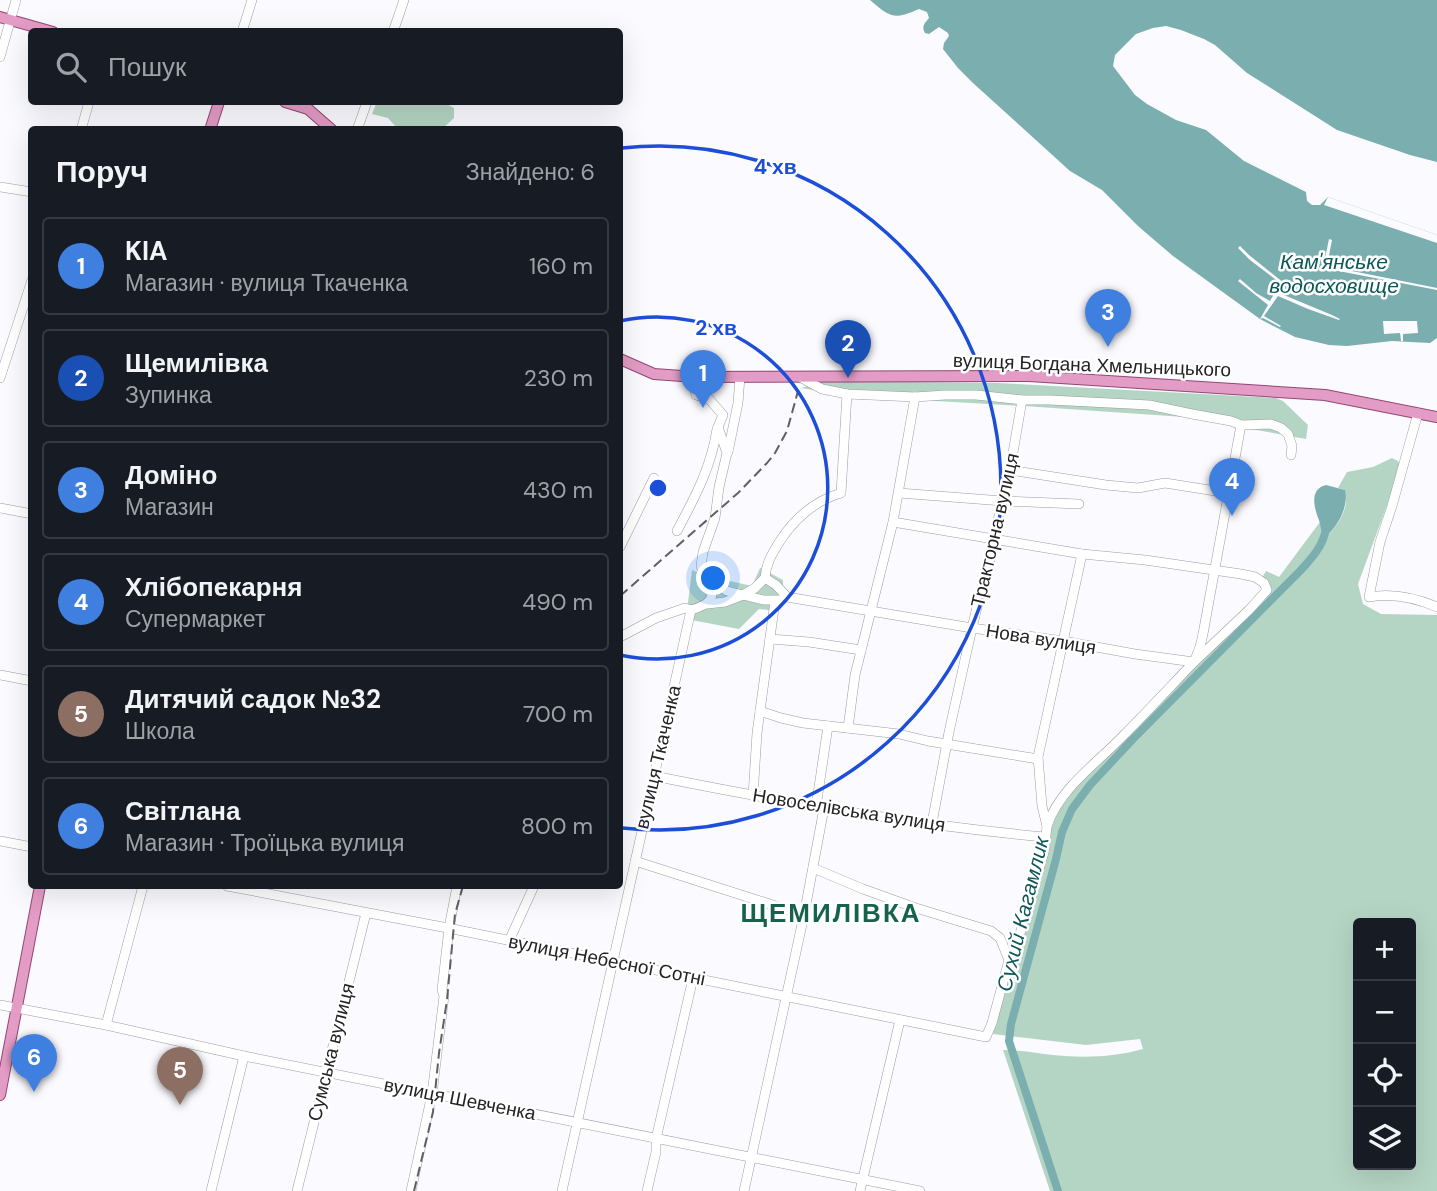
<!DOCTYPE html>
<html lang="uk">
<meta charset="utf-8">
<style>
:root{--surface:#171b24;--page:#20242c;--text:#f1f3f6;--muted:#9ea1a6;--line:#363941;--accent:#2563eb}
body{margin:0;font-family:"DM Sans",sans-serif;background:var(--page);color:var(--text)}
.controls{position:absolute;right:21px;bottom:21px;display:grid;overflow:hidden;border-radius:7px;box-shadow:0 7px 28px #0002}
.controls button{width:63px;height:63px;display:grid;place-items:center;padding:0;border:0;border-bottom:2px solid var(--line);background:var(--surface);color:var(--text);font:35px sans-serif}
.you{position:absolute;left:714px;top:579px;width:24px;height:24px;margin:-18px;border:5px solid #fff;border-radius:50%;background:#1a73e8;box-shadow:0 0 0 10px #1a73e833}
.badge{display:grid;place-items:center;width:46px;height:46px;border-radius:50%;background:var(--accent);color:#fff;font-size:23px;font-weight:700}
.pin{position:absolute;translate:-50% -58px;filter:drop-shadow(0 2px 4px #0008)}
.pin::after{content:'';position:absolute;top:37px;width:24px;height:21px;background:inherit;clip-path:polygon(0 0,100% 0,50% 100%)}
.list{margin:0;padding:0;list-style:none}
h2{display:flex;justify-content:space-between;align-items:center;height:91px;margin:0;padding:0 28px;font-size:30px}
h2 small{font-size:23px;font-weight:400;color:var(--muted)}
.list li{display:grid;grid-template-columns:46px 1fr auto;gap:21px;align-items:center;box-sizing:border-box;height:98px;margin:0 14px 14px;padding:0 14px;border:2px solid var(--line);border-radius:7px}
.list b{display:block;font-size:26px;white-space:nowrap}
.list p{margin:0;font-size:23px;white-space:nowrap;color:var(--muted)}
.list em{font-size:23px;font-style:normal;color:var(--muted)}
.icon{flex:none;width:38px;height:38px;fill:none;stroke:currentColor;stroke-width:2;stroke-linecap:round;stroke-linejoin:round}
.map{position:relative;flex:none;width:1437px;height:1191px;overflow:hidden}
.search{position:absolute;background:var(--surface);box-shadow:0 7px 28px #0002;left:28px;top:28px;width:595px;height:77px;display:flex;align-items:center;gap:18px;box-sizing:border-box;padding:0 24px;border-radius:7px;color:var(--muted);font-size:26px}
.panel{position:absolute;background:var(--surface);box-shadow:0 7px 28px #0002;left:28px;top:126px;width:595px;height:763px;border-radius:7px}
.map>svg:first-child{display:block}
.green{fill:#b5d5c4;fill-rule:evenodd}
.water{fill:#7baeaf}
.pier{fill:#fafaff}
.lines{fill:none;stroke-linecap:round;stroke-linejoin:round}
.canal{stroke:#7baeaf;stroke-width:8}
.minor-casing{stroke:#9c9da2;stroke-width:10}
.major-casing{stroke:#944774;stroke-width:12}
.minor{stroke:#fff;stroke-width:9}
.major{stroke:#e39cc5;stroke-width:10}
.rail{stroke:#606063;stroke-width:2;stroke-dasharray:10 5;stroke-linecap:butt}
.ring{fill:none;stroke:#1d4ed8;stroke-width:3.5}
.labels{text-anchor:middle;dominant-baseline:central;stroke-width:5;stroke-linejoin:round;paint-order:stroke}
.street-label{font-size:19px;fill:#232325;stroke:#fff}
.water-label{font-size:21px;font-style:italic;fill:#0d5759;stroke:#fff}
.district-label{font-size:26px;font-weight:bold;letter-spacing:2px;fill:#17624d;stroke:#fff}
.centre{fill:#1d4ed8;stroke:#fff;stroke-width:3.5}
.ring-label{font-size:21px;text-anchor:middle;font-weight:bold;fill:#1d4ed8;stroke:#fff;stroke-width:5;stroke-linejoin:round;paint-order:stroke}
</style>
<div class="map">
<svg width="1437" height="1191" viewBox="0 0 1437 1191">
<rect width="100%" height="100%" fill="#fafaff"/>
<g class="green">
<path d="M 377,102 L 443,102 L 454,108 L 454,118 L 442,129 L 398,129 L 388,118 L 372,114 Z"/>
<path d="M 824,381 L 998,383 L 1276,398 L 1283,401 L 1308,425 L 1306,439 L 1184,417 L 1024,406 L 850,396 L 801,388 Z"/>
<path d="M 1392,458 L 1398,461 L 1401,467 L 1358,584 L 1363,604 L 1381,614 L 1437,615 L 1437,1191 L 1050,1191 L 1003,1050 C 1024,1050 1044,1055 1065,1056 C 1090,1058 1119,1056 1143,1049 L 1140,1039 L 1086,1045 L 993,1034 L 1010,967 L 1020,946 L 1035,897 L 1048,850 L 1053,820 L 1059,806 L 1072,790 L 1270,590 L 1262,578 L 1266,571 L 1279,577 L 1320,522 L 1324,536 L 1325,537 C 1335,530 1345,514 1346,502 C 1346,498 1345,494 1345,490 L 1338,488 L 1347,472 L 1373,467 ZM 1358,923 L 1411,923 L 1411,1165 L 1358,1165 Z"/>
<path d="M 760,568 L 783,580 L 783,588 L 776,611 L 759,609 L 739,629 L 686,619 L 692,570 L 703,575 L 752,586 Z"/>
</g>
<g class="water">
<path d="M 870,0 L 1437,0 L 1437,162 L 1410,155 L 1337,130 L 1247,73 L 1215,45 L 1204,39 L 1181,30 L 1166,26 L 1153,28 L 1136,34 L 1115,55 L 1113,66 L 1135,95 L 1147,104 L 1176,120 L 1206,130 L 1244,161 L 1306,192 L 1307,201 L 1312,205 L 1320,205 L 1328,197 L 1437,235 L 1437,338 L 1430,343 L 1392,341 L 1347,346 L 1329,345 L 1295,337 L 1260,319 L 1173,256 L 1138,226 L 1102,190 L 1070,171 L 973,83 L 958,68 L 943,49 L 944,43 L 949,36 L 948,33 L 939,27 L 929,34 L 925,33 C 921,26 925,23 929,18 L 927,12 L 919,9 C 894,20 891,18 870,0 Z"/>
<path d="M 1326,485 L 1345,490 C 1349,506 1338,527 1325,537 C 1321,532 1321,527 1319,520 C 1314,508 1309,489 1326,485 Z"/>
</g>
<g class="pier">
<path d="M 1328,197 L 1437,235 L 1437,243 L 1324,205 Z"/>
<path d="M 1329,239 L 1332,240 L 1327,266 L 1437,288 L 1437,290 L 1323,268 Z"/>
<path d="M 1240,246 L 1249,255 L 1284,283 L 1279,293 L 1332,315 L 1340,319 L 1339,320 L 1308,309 L 1278,296 L 1264,316 L 1281,326 L 1280,327 L 1263,318 L 1260,319 L 1268,305 L 1238,281 L 1240,279 L 1256,293 L 1270,301 L 1280,283 L 1250,260 L 1238,248 Z"/>
<path d="M 1383,321 L 1417,321 L 1418,333 L 1403,334 L 1403,341 L 1401,341 L 1400,333 L 1384,334 Z"/>
</g>
<g class="lines">
<path class="canal" d="M 1058,1191 L 1009,1041 L 1011,1024 L 1056,859 L 1062,832 L 1072,809 L 1090,785 L 1133,739 L 1300,571 C 1312,558 1323,546 1326,529"/>
<g class="minor-casing">
<g id="minor">
<path d="M 242,32 L 252,0"/>
<path d="M 393,32 L 404,0"/>
<path d="M 0,57 L 16,0"/>
<path d="M 81,130 L 89,102"/>
<path d="M 357,130 L 367,102"/>
<path d="M 0,187 L 32,192"/>
<path d="M 696,377 L 695,390 L 696,395 L 709,399 L 723,415 L 718,427 L 727,453 L 719,487 L 715,518 L 703,552 L 701,566 L 704,574 L 709,580 L 712,581"/>
<path d="M 800,377 L 822,389 L 847,394 L 915,397 L 945,395 L 976,395 L 1022,400 L 1050,400 L 1149,405 L 1192,414 L 1231,421 L 1241,425 L 1271,424 L 1281,428 L 1288,434 L 1292,446 L 1291,455"/>
<path d="M 0,378 L 32,280"/>
<path d="M 1418,413 L 1392,506 L 1380,542 L 1369,597 C 1391,593 1416,598 1437,607"/>
<path d="M 728,452 L 738,403 L 740,377"/>
<path d="M 1010,470 L 1106,485 L 1138,488 L 1165,483 L 1228,493"/>
<path d="M 899,493 L 1003,501 L 1079,504"/>
<path d="M 0,508 L 32,514"/>
<path d="M 677,531 C 695,497 711,468 717,429"/>
<path d="M 620,547 L 654,478"/>
<path d="M 765,578 C 766,563 772,554 780,541 C 795,518 814,501 841,493 L 847,394"/>
<path d="M 707,604 L 725,602 L 743,595 L 763,600 L 779,600"/>
<path d="M 620,637 L 656,618 L 685,608 L 691,610 C 708,605 717,600 709,580 L 727,591 L 743,595 L 755,588 L 765,578 L 776,585 L 787,597 L 972,628 L 1063,641 L 1135,654 L 1194,662 L 1249,610 L 1267,590 L 1264,583 L 1255,577 L 1241,574 L 1145,560 L 1082,554 L 893,522"/>
<path d="M 770,639 L 809,642 L 861,650"/>
<path d="M 0,675 L 32,681"/>
<path d="M 760,711 L 781,718 L 803,723 L 899,734 L 928,741 L 1038,759"/>
<path d="M 848,728 L 855,675 L 893,522 L 915,397"/>
<path d="M 654,776 C 783,802 913,825 1045,837"/>
<path d="M 753,796 L 757,733 L 775,601"/>
<path d="M 816,807 L 828,726"/>
<path d="M 932,823 L 949,732 L 972,628 L 1010,470 L 1022,400"/>
<path d="M 1047,826 C 1060,788 1096,764 1123,736 C 1147,712 1170,687 1194,662 L 1200,647 L 1203,634 L 1241,425"/>
<path d="M 0,841 L 32,847"/>
<path d="M 635,861 L 804,915"/>
<path d="M 813,868 L 863,889 L 916,908 L 991,931 L 1000,938 L 1009,960"/>
<path d="M 227,886 L 453,929 L 986,1037 L 992,1023 L 1009,960 L 1019,937 L 1044,852 L 1047,826 L 1042,806 L 1038,757 L 1082,554"/>
<path d="M 509,941 L 534,886"/>
<path d="M 0,1005 L 106,1025 L 244,1056 L 920,1191"/>
<path d="M 106,1025 L 143,886"/>
<path d="M 211,1191 L 244,1056"/>
<path d="M 297,1191 L 366,913"/>
<path d="M 411,1191 L 432,1094 L 444,996 L 442,990 L 449,928 L 457,886"/>
<path d="M 562,1191 L 691,610"/>
<path d="M 647,1191 L 656,1152 L 656,1139 L 693,978"/>
<path d="M 744,1191 L 804,915 L 824,808"/>
<path d="M 860,1191 L 900,1020"/>
</g>
</g>
<g class="major-casing">
<g id="major">
<path d="M 0,17 L 53,32"/>
<path d="M 285,102 L 308,109 L 332,130"/>
<path d="M 210,130 L 219,102"/>
<path d="M 620,359 L 654,374 L 696,377 L 1029,376 L 1092,380 L 1325,395 L 1437,417"/>
<path d="M 0,1095 L 40,886"/>
</g>
</g>
<use href="#minor" class="minor"/>
<use href="#major" class="major"/>
<g class="rail">
<path d="M 620,596 L 738,493 L 767,463 L 775,453 L 787,431 L 798,391"/>
<path d="M 414,1191 L 433,1112 L 439,1053 L 447,1000 L 455,914 L 463,886"/>
</g>
</g>
<g class="ring">
<path d="M620 321A171 171 0 1 1 620 655"/>
<path d="M622 148A342 342 0 1 1 622 828"/>
</g>
<g class="labels">
<g class="street-label">
<text transform="translate(1092 365) rotate(2)">вулиця Богдана Хмельницького</text>
<text transform="translate(995 530) rotate(-77)">Тракторна вулиця</text>
<text transform="translate(1041 639) rotate(9)">Нова вулиця</text>
<text transform="translate(658 757) rotate(-77)">вулиця Ткаченка</text>
<text transform="translate(849 810) rotate(9)">Новоселівська вулиця</text>
<text transform="translate(607 960) rotate(11)">вулиця Небесної Сотні</text>
<text transform="translate(331 1052) rotate(-76)">Сумська вулиця</text>
<text transform="translate(460 1099) rotate(11)">вулиця Шевченка</text>
</g>
<g class="water-label">
<text x="1334" y="262">Кам'янське<tspan x="1334" dy="24">водосховище</tspan></text>
<text transform="translate(1023 914) rotate(-76)">Сухий Кагамлик</text>
</g>
<g class="district-label">
<text x="831" y="913">ЩЕМИЛІВКА</text>
</g>
</g>
<circle cx="658" cy="488" r="10" class="centre"/>
<g class="ring-label">
<text x="775" y="174">4 хв</text>
<text x="716" y="335">2 хв</text>
</g>
</svg>
<div class="controls">
<button>+</button>
<button>−</button>
<button><svg class="icon" aria-label="locate" viewBox="0 0 24 24"><circle cx="12" cy="12" r="6"/><path d="M12 2v4M12 18v4M2 12h4M18 12h4"/></svg></button>
<button><svg class="icon" aria-label="layers" viewBox="0 0 24 24"><path d="M12 4l9 5-9 5-9-5zM3 14l9 5 9-5"/></svg></button>
</div>
<div class="you"></div>
<div class="pin badge" style="left:703px;top:408px;background:#3f7fe0">1</div>
<div class="pin badge" style="left:848px;top:378px;background:#1a4fb4">2</div>
<div class="pin badge" style="left:1108px;top:347px;background:#3f7fe0">3</div>
<div class="pin badge" style="left:1232px;top:516px;background:#3f7fe0">4</div>
<div class="pin badge" style="left:180px;top:1105px;background:#8d6e63">5</div>
<div class="pin badge" style="left:34px;top:1092px;background:#3f7fe0">6</div>
<div class="search"><svg class="icon" aria-label="search" viewBox="0 0 24 24"><circle cx="10" cy="10" r="6"/><path d="M15 15l6 6"/></svg>Пошук</div>
<section class="panel">
<h2>Поруч<small>Знайдено: 6</small></h2>
<ul class="list">
<li><span class="badge" style="background:#3f7fe0">1</span><div><b>KIA</b><p>Магазин · вулиця Ткаченка</p></div><em>160 m</em></li>
<li><span class="badge" style="background:#1a4fb4">2</span><div><b>Щемилівка</b><p>Зупинка</p></div><em>230 m</em></li>
<li><span class="badge" style="background:#3f7fe0">3</span><div><b>Доміно</b><p>Магазин</p></div><em>430 m</em></li>
<li><span class="badge" style="background:#3f7fe0">4</span><div><b>Хлібопекарня</b><p>Супермаркет</p></div><em>490 m</em></li>
<li><span class="badge" style="background:#8d6e63">5</span><div><b>Дитячий садок №32</b><p>Школа</p></div><em>700 m</em></li>
<li><span class="badge" style="background:#3f7fe0">6</span><div><b>Світлана</b><p>Магазин · Троїцька вулиця</p></div><em>800 m</em></li>
</ul>
</section>
</div>
